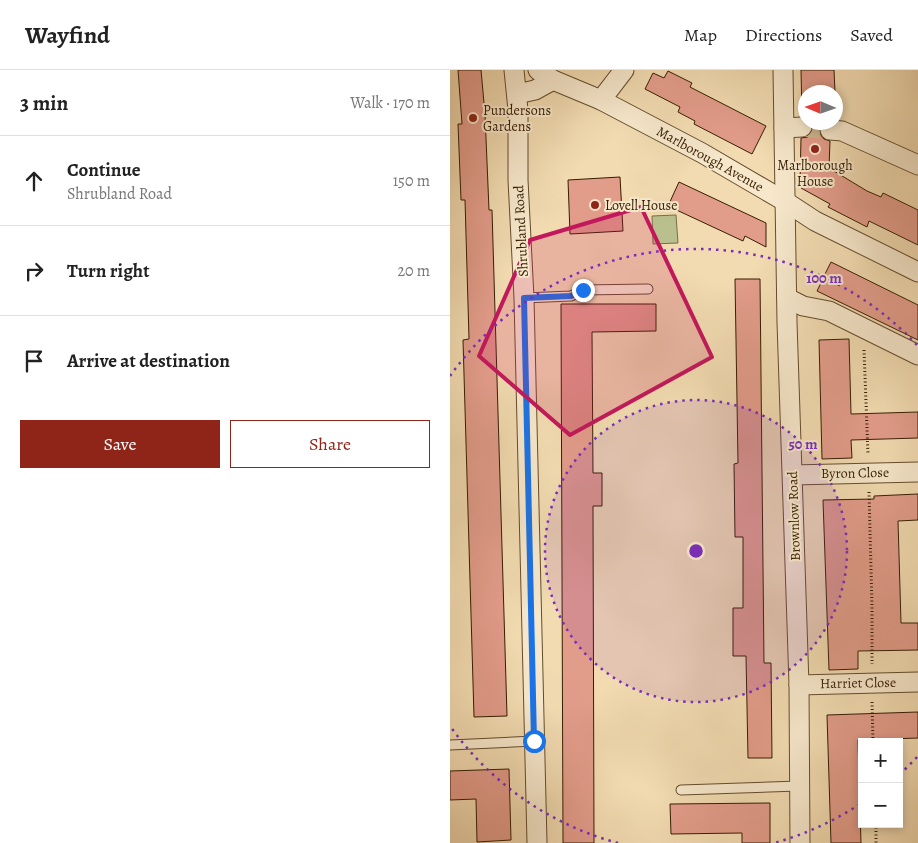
<!DOCTYPE html>
<meta charset="utf-8">
<style>
:root{--surface:#fff;--page:#f2f2f2;--text:#222;--muted:#767676;--line:#e0e0e0;--accent:#8f2418}
body{margin:0;font-family:Alegreya,serif;background:var(--page);color:var(--text)}
.controls{position:absolute;right:15px;bottom:15px;display:grid;overflow:hidden;border-radius:0px;box-shadow:0 2px 8px #0003}
.controls button{width:45px;height:45px;display:grid;place-items:center;padding:0;border:0;border-bottom:1px solid var(--line);background:var(--surface);color:var(--text);font:25px sans-serif}
.compass{position:absolute;left:348px;top:15px;width:45px;height:45px;border-radius:50%;background:var(--surface);box-shadow:0 2px 8px #0003;rotate:272deg}
.stop{position:absolute;width:15px;height:15px;margin:-11px;border:4px solid #1a73e8;border-radius:50%;background:#fff}
.stop.end{background:#1a73e8;border-color:#fff;box-shadow:0 1px 5px #0008}
.list{margin:0;padding:0;list-style:none}
h2{display:flex;justify-content:space-between;align-items:center;height:65px;margin:0;padding:0 20px;font-size:21px}
h2 small{font-size:16px;font-weight:400;color:var(--muted)}
.list li{display:grid;grid-template-columns:32px 1fr auto;gap:15px;align-items:center;box-sizing:border-box;height:90px;padding:0 20px;border-top:1px solid var(--line)}
.list b{display:block;font-size:19px;white-space:nowrap}
.list p{margin:0;font-size:16px;white-space:nowrap;color:var(--muted)}
.list em{font-size:16px;font-style:normal;color:var(--muted)}
.actions{display:flex;gap:10px;padding:15px 20px}
.actions a{flex:1;padding:11px 0;border:1px solid var(--accent);border-radius:0px;text-align:center;font-size:18px;color:var(--accent)}
.actions .main{background:var(--accent);color:#fff}
.icon{flex:none;width:28px;height:28px;fill:none;stroke:currentColor;stroke-width:2;stroke-linecap:round;stroke-linejoin:round}
.map{position:relative;flex:none;width:468px;height:773px;overflow:hidden}
header{display:flex;align-items:center;gap:30px;box-sizing:border-box;height:70px;padding:0 25px;background:var(--surface);border-bottom:1px solid var(--line)}
header strong{font-size:24px}
nav{display:flex;gap:28px;margin-inline-start:auto;font-size:18px}
main{display:flex}
aside{flex:1;background:var(--surface)}
.map>svg:first-child{display:block}
.green{fill:#b9c08d;stroke:#786e46}
.building{fill:#e29c8a;stroke:#361d00}
.lines{fill:none;stroke-linecap:round;stroke-linejoin:round}
.minor-tunnel{stroke:#ccb58e;stroke-width:19;stroke-dasharray:19 9;stroke-linecap:butt}
.service-casing{stroke:#654c2c;stroke-width:11}
.minor-casing{stroke:#654c2c;stroke-width:21}
.path{stroke:#361d00;stroke-width:3;stroke-dasharray:1 2.5;stroke-linecap:butt}
.service{stroke:#f7e8cc;stroke-width:9}
.minor{stroke:#f7e8cc;stroke-width:19}
.route{stroke:#1a73e8;stroke-width:6}
.marked{fill:#c2185b;fill-opacity:0.2;stroke:#c2185b;stroke-width:4;stroke-linejoin:round}
.ring{fill:none;stroke:#7b2cbf;stroke-width:2.5;stroke-dasharray:2.5 5}
.poi-dot{fill:#8f2418;stroke:#f7e8cc;stroke-width:2}
.labels{text-anchor:middle;dominant-baseline:central;stroke-width:4;stroke-linejoin:round;paint-order:stroke}
.poi-label{font-size:14px;fill:#361d00;stroke:#f7e8cc;text-anchor:start}
.street-label{font-size:14px;fill:#361d00;stroke:#f7e8cc}
.centre{fill:#7b2cbf;stroke:#f7e8cc;stroke-width:2.5}
.ring-label{font-size:15px;text-anchor:middle;font-weight:bold;fill:#7b2cbf;stroke:#f7e8cc;stroke-width:4;stroke-linejoin:round;paint-order:stroke}
</style>
<header>
<strong>Wayfind</strong>
<nav><a>Map</a><a>Directions</a><a>Saved</a></nav>
</header>
<main>
<aside>
<h2>3 min<small>Walk · 170 m</small></h2>
<ul class="list">
<li><svg class="icon" aria-label="ahead" viewBox="0 0 24 24"><path d="M12 20V5M6 11l6-6 6 6"/></svg><div><b>Continue</b><p>Shrubland Road</p></div><em>150 m</em></li>
<li><svg class="icon" aria-label="right" viewBox="0 0 24 24"><path d="M7 20v-9h11M14 6l5 5-5 5"/></svg><div><b>Turn right</b></div><em>20 m</em></li>
<li><svg class="icon" aria-label="arrive" viewBox="0 0 24 24"><path d="M6 21V4h12l-3 4 3 4H6"/></svg><div><b>Arrive at destination</b></div></li>
</ul>
<div class="actions"><a class="main">Save</a><a>Share</a></div>
</aside>
<div class="map">
<svg width="468" height="773" viewBox="0 0 468 773">
<rect width="100%" height="100%" fill="#f2dbb1"/>
<filter id="stains"><feTurbulence type="fractalNoise" baseFrequency=".004" numOctaves="4"/><feColorMatrix values="0 0 0 0 .2 0 0 0 0 .09 0 0 0 0 .02 0 0 0 .5 -.17"/></filter>
<radialGradient id="worn" r=".72"><stop offset=".6" stop-color="#630" stop-opacity="0"/><stop offset="1" stop-color="#630" stop-opacity=".3"/></radialGradient>
<path class="green" d="M 226,145 L 228,173 L 203,174 L 202,146 Z"/>
<g class="building">
<path d="M 8,0 L 31,0 L 35,44 L 39,140 L 42,140 L 57,646 L 24,647 L 13,270 L 19,269 L 15,130 L 11,130 L 8,54 L 12,54 Z"/>
<path d="M 351,0 L 384,0 L 385,22 L 356,22 L 356,47 L 352,46 Z"/>
<path d="M 218,1 L 242,13 L 240,17 L 316,56 L 302,84 L 244,54 L 245,51 L 228,42 L 230,37 L 195,19 L 203,3 L 214,8 Z"/>
<path d="M 362,52 L 372,52 L 369,59 L 370,64 L 374,69 L 380,71 L 379,98 L 417,121 L 431,127 L 433,123 L 468,140 L 468,175 L 419,151 L 417,157 L 378,137 L 380,134 L 351,118 L 350,113 L 351,68 L 358,67 L 362,62 L 363,57 Z"/>
<path d="M 170,107 L 173,161 L 120,164 L 118,110 Z"/>
<path d="M 229,112 L 316,153 L 316,177 L 295,166 L 293,171 L 218,136 Z"/>
<path d="M 381,192 L 468,235 L 468,270 L 367,221 L 373,209 L 380,209 L 374,206 Z"/>
<path d="M 285,209 L 310,209 L 314,593 L 321,593 L 322,688 L 298,688 L 296,586 L 283,586 L 283,538 L 293,538 L 293,467 L 285,467 L 284,394 L 288,393 Z"/>
<path d="M 111,234 L 206,234 L 206,261 L 142,262 L 143,403 L 152,403 L 152,436 L 143,436 L 144,773 L 113,773 Z"/>
<path d="M 399,269 L 401,344 L 468,342 L 468,368 L 401,370 L 402,388 L 372,389 L 369,270 Z"/>
<path d="M 468,424 L 468,450 L 448,451 L 451,553 L 468,553 L 468,580 L 408,581 L 408,599 L 379,600 L 373,430 L 424,429 L 424,426 Z"/>
<path d="M 468,642 L 468,668 L 408,670 L 411,773 L 381,773 L 377,645 Z"/>
<path d="M 59,699 L 61,770 L 27,772 L 26,729 L 0,730 L 0,701 Z"/>
<path d="M 320,733 L 320,773 L 292,773 L 292,763 L 221,764 L 220,734 Z"/>
</g>
<g class="lines">
<path class="minor-tunnel" d="M 352,57 L 380,60"/>
<g class="service-casing">
<g id="service">
<path d="M 74,228 L 121,226 L 133,220 L 198,219"/>
<path d="M 0,675 L 84,671"/>
<path d="M 231,720 L 349,716"/>
</g>
</g>
<g class="minor-casing">
<g id="minor">
<path d="M 64,0 L 68,40 L 68,110 L 74,228 L 87,773"/>
<path d="M 88,0 L 103,10 L 151,30 L 252,83 L 336,132 L 365,151 L 468,202"/>
<path d="M 333,0 L 337,252 L 349,615 L 350,773"/>
<path d="M 67,24 L 85,20 L 103,10"/>
<path d="M 151,30 L 174,0"/>
<path d="M 334,58 L 352,57"/>
<path d="M 380,60 L 392,61 L 468,95"/>
<path d="M 337,228 L 353,236 L 379,241 L 468,285"/>
<path d="M 343,405 L 468,402"/>
<path d="M 349,615 L 468,612"/>
</g>
</g>
<g class="path">
<path d="M 414,280 L 418,384"/>
<path d="M 419,422 L 422,537 L 422,594"/>
<path d="M 422,632 L 423,672"/>
<path d="M 426,754 L 426,773"/>
</g>
<use href="#service" class="service"/>
<use href="#minor" class="minor"/>
</g>
<g class="lines">
<path class="route" d="M 84,671 L 74,228 L 121,226 L 133,220"/>
</g>
<path class="marked" d="M 191,137 L 262,287 L 120,365 L 29,286 L 80,170 Z"/>
<circle cx="246" cy="481" r="151" fill="#7b2cbf" fill-opacity=".12"/>
<g class="ring">
<circle cx="246" cy="481" r="151"/>
<path d="M467 687A302 302 0 0 1 450 704M410 734A302 302 0 0 1 324 773M168 773A302 302 0 0 1 0 656M0 306A302 302 0 0 1 467 275"/>
</g>
<g class="poi-dot">
<circle cx="23" cy="48" r="5"/>
<circle cx="365" cy="79" r="5"/>
<circle cx="145" cy="135" r="5"/>
</g>
<g class="labels">
<g class="poi-label">
<text x="33" y="40">Pundersons<tspan x="33" dy="16">Gardens</tspan></text>
<text x="365" y="95" text-anchor="middle">Marlborough<tspan x="365" dy="16">House</tspan></text>
<text x="155" y="135">Lovell House</text>
</g>
<g class="street-label">
<text transform="translate(260 89) rotate(29)">Marlborough Avenue</text>
<text transform="translate(71 161) rotate(-93)">Shrubland Road</text>
<text transform="translate(405 403) rotate(-1)">Byron Close</text>
<text transform="translate(344 446) rotate(-92)">Brownlow Road</text>
<text transform="translate(408 613) rotate(-1)">Harriet Close</text>
</g>
</g>
<circle cx="246" cy="481" r="8" class="centre"/>
<g class="ring-label">
<text x="374" y="213">100 m</text>
<text x="353" y="379">50 m</text>
</g>
<rect width="100%" height="100%" filter="url(#stains)"/>
<rect width="100%" height="100%" fill="url(#worn)"/>
</svg>
<div class="controls">
<button>+</button>
<button>−</button>
</div>
<svg class="compass" viewBox="-18 -18 36 36"><path d="M0-13l5 13h-10z" fill="#e53935"/><path d="M0 13l5-13h-10z" fill="#767676"/></svg>
<div class="stop" style="left:84px;top:671px"></div>
<div class="stop end" style="left:133px;top:220px"></div>
</div>
</main>
